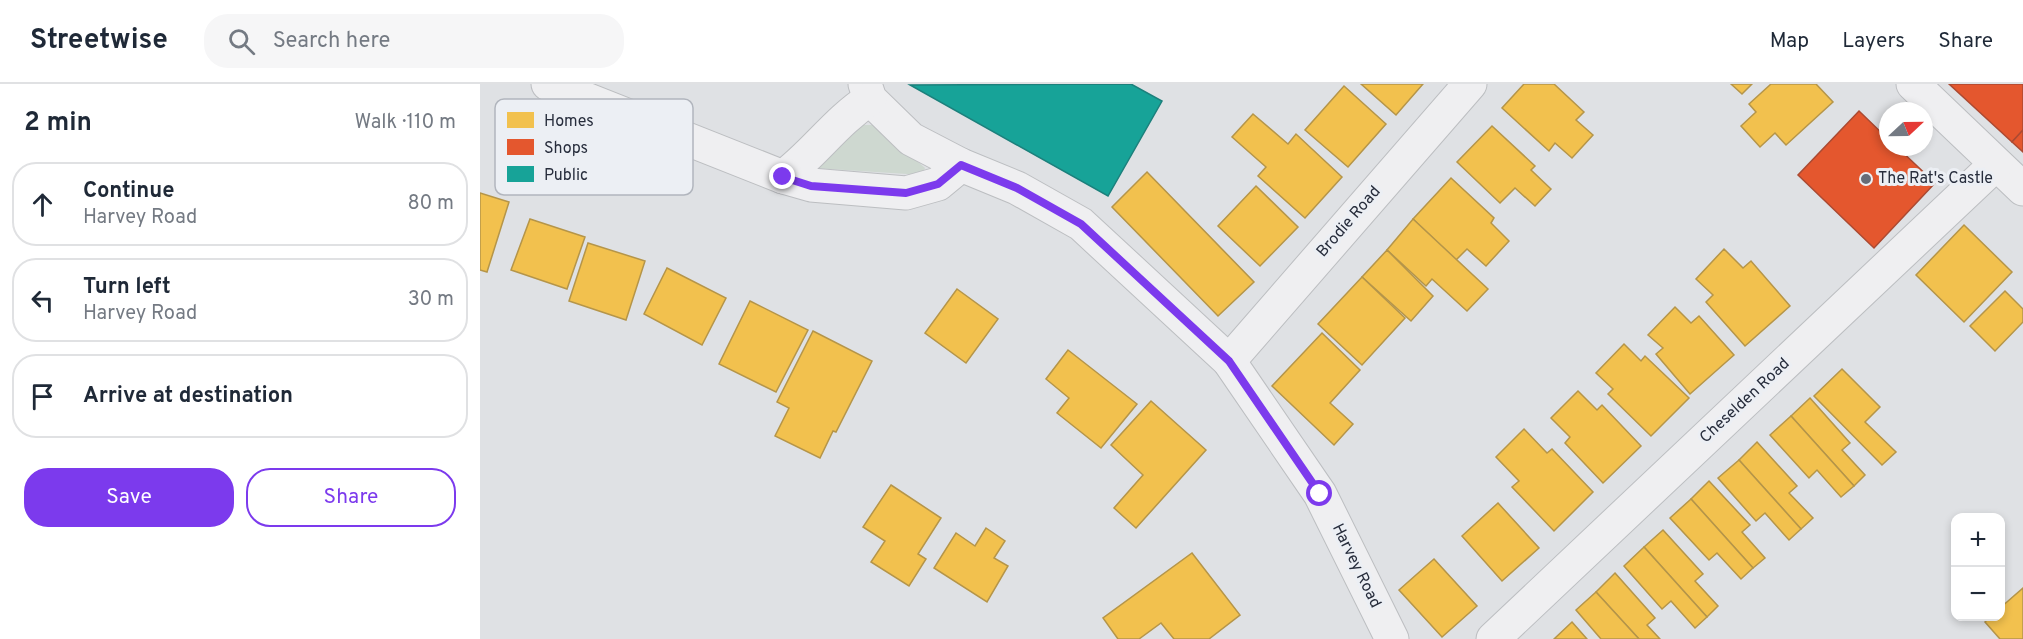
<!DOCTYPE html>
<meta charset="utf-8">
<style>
:root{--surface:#fff;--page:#f6f6f7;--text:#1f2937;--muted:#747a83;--line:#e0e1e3;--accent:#7c3aed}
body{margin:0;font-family:Overpass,sans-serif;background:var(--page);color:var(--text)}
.controls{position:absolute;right:18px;bottom:18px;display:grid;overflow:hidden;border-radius:12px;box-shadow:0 3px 9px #0003}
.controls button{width:54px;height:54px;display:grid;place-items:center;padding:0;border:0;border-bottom:2px solid var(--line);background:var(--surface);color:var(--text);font:30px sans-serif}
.compass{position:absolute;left:1399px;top:18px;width:54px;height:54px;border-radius:50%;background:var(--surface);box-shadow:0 3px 9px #0003;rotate:68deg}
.stop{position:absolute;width:18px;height:18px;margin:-14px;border:4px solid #7c3aed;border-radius:50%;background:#fff}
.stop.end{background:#7c3aed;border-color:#fff;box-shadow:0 2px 6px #0008}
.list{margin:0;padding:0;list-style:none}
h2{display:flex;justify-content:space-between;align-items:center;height:78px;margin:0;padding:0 24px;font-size:26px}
h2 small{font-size:20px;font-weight:400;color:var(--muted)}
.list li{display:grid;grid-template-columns:39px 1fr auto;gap:18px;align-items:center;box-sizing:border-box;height:84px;margin:0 12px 12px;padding:0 12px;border:2px solid var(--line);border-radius:24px}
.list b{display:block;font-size:22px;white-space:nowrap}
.list p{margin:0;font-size:20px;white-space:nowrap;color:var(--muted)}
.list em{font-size:20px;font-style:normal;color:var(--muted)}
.actions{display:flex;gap:12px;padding:18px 24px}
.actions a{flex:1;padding:14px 0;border:2px solid var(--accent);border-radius:24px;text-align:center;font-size:21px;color:var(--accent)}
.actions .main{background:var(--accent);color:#fff}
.icon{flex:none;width:33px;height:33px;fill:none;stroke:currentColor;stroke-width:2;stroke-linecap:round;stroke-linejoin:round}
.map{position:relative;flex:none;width:1543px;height:555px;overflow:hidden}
header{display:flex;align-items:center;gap:36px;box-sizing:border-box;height:84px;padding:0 30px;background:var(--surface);border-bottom:2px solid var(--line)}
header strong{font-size:28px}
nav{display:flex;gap:33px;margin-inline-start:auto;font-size:21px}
.search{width:420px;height:54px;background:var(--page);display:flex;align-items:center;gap:15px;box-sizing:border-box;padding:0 21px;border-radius:24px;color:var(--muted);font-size:22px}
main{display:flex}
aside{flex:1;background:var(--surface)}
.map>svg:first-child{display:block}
.green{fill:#ced8d0}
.homes{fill:#f2c14e;stroke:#b59549;stroke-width:1.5}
.shops{fill:#e4572e;stroke:#ab4a32;stroke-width:1.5}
.public{fill:#17a398;stroke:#1c807c;stroke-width:1.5}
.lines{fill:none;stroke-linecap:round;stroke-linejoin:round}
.minor-casing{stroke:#bcbec1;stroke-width:35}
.minor{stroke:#efeff1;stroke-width:33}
.route{stroke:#7c3aed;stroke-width:8}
.poi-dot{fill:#676c77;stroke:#eceff4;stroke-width:2}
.labels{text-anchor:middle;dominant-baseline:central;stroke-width:6;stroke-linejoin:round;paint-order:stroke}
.poi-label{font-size:16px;fill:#272d3c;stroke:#eceff4;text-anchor:start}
.street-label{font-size:16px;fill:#272d3c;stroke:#eceff4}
.key{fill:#eceff4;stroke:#b1b5bd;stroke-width:1.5}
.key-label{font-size:16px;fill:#272d3c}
</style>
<header>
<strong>Streetwise</strong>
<div class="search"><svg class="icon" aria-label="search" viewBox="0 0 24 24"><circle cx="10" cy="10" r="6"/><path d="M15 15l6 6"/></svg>Search here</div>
<nav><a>Map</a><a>Layers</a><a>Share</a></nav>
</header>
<main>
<aside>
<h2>2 min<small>Walk · 110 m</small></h2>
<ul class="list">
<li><svg class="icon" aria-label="ahead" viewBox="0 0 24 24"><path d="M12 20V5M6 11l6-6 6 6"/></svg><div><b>Continue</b><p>Harvey Road</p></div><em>80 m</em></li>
<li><svg class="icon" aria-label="left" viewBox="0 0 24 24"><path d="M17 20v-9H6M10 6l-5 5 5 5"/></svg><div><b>Turn left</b><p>Harvey Road</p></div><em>30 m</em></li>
<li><svg class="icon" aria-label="arrive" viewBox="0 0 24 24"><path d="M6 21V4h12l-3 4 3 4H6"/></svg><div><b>Arrive at destination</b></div></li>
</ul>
<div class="actions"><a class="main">Save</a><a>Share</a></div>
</aside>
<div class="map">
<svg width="1543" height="555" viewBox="0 0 1543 555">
<rect width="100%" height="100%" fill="#dfe1e4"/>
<path class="green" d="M 382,41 L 395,41 L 445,84 L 442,91 L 334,84 Z"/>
<g class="homes">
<path d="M 881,0 L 943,0 L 916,31 Z"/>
<path d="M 1044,0 L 1074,0 L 1104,28 L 1096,36 L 1113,51 L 1092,74 L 1075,59 L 1069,67 L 1022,24 Z"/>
<path d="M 1251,0 L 1272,0 L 1262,10 Z"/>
<path d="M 1291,0 L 1336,0 L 1353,18 L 1306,61 L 1295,49 L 1280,63 L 1261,42 L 1276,28 L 1269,20 Z"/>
<path d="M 864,2 L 906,40 L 868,83 L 825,46 Z"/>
<path d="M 773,30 L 808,60 L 816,50 L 862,93 L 825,134 L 778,92 L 786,83 L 752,53 Z"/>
<path d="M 1012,42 L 1055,82 L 1051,86 L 1071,105 L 1055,122 L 1035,104 L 1020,119 L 977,78 Z"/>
<path d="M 667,88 L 774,198 L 738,232 L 632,123 Z"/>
<path d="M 971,94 L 1014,134 L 1011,139 L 1029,157 L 1006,182 L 987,165 L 976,176 L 933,135 Z"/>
<path d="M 776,102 L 818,143 L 780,182 L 738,142 Z"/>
<path d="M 0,109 L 29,118 L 7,188 L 0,186 Z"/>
<path d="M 50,135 L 105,153 L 87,205 L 31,186 Z"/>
<path d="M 933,135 L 1008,205 L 987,227 L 952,195 L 946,202 L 907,166 Z"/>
<path d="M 1484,141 L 1532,188 L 1484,238 L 1436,191 Z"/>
<path d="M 108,159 L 165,177 L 146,236 L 89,217 Z"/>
<path d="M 1244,165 L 1263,184 L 1271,177 L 1310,222 L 1265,262 L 1226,218 L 1233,211 L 1216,195 Z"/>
<path d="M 907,166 L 953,212 L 931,237 L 882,193 Z"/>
<path d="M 187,184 L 246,214 L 222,261 L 164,230 Z"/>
<path d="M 882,193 L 925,234 L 882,281 L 838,240 Z"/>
<path d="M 477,205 L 518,235 L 486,279 L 445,249 Z"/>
<path d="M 1525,207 L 1543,225 L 1543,238 L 1515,267 L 1490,242 Z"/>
<path d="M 270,217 L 328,246 L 296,308 L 239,280 Z"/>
<path d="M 1195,223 L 1211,239 L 1219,232 L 1254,271 L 1210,310 L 1176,270 L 1183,264 L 1168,251 Z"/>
<path d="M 333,247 L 392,277 L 356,348 L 353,347 L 340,374 L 295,352 L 309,324 L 297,318 Z"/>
<path d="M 842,249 L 880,286 L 850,319 L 873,340 L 854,361 L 792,302 Z"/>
<path d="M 1144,260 L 1161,277 L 1165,272 L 1209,314 L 1171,352 L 1128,310 L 1133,305 L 1116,289 Z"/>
<path d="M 588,266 L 657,320 L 621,364 L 577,329 L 589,314 L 566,295 Z"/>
<path d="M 1362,285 L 1400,323 L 1385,338 L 1416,368 L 1402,381 L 1334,312 Z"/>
<path d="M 1098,307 L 1117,326 L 1122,321 L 1161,362 L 1123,399 L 1085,359 L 1090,353 L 1071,334 Z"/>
<path d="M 1330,314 L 1370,359 L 1362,366 L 1385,391 L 1374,402 L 1311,332 Z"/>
<path d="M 671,317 L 726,366 L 656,444 L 634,424 L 663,391 L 631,361 Z"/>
<path d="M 1311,332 L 1374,402 L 1361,413 L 1337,386 L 1329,394 L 1290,351 Z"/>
<path d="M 1044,345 L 1067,369 L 1072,365 L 1113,408 L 1074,447 L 1032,403 L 1039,397 L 1016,373 Z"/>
<path d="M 1277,358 L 1317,402 L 1309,409 L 1333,434 L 1321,445 L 1259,376 Z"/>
<path d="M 1259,376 L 1321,445 L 1309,456 L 1285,429 L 1276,437 L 1238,394 Z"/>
<path d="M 1229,397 L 1270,441 L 1262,448 L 1285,474 L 1273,484 L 1211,415 Z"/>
<path d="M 411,401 L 461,434 L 438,470 L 446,475 L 429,502 L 391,478 L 405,457 L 383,443 Z"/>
<path d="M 1211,415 L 1273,484 L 1261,495 L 1237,469 L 1229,476 L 1190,434 Z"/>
<path d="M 1018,419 L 1059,464 L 1022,497 L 982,452 Z"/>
<path d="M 506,444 L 525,457 L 514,474 L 528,482 L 507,518 L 454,484 L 476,449 L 495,462 Z"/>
<path d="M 1183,446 L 1223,490 L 1215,497 L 1238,522 L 1227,533 L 1164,463 Z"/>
<path d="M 1164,463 L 1227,533 L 1215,544 L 1191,517 L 1182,525 L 1144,482 Z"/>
<path d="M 712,469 L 760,531 L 729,555 L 694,555 L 681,539 L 659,555 L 638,555 L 623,534 Z"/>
<path d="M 954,475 L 997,522 L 962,553 L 919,506 Z"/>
<path d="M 1135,489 L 1175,534 L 1167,541 L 1180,555 L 1159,555 L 1116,508 Z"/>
<path d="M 1543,504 L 1543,555 L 1520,555 L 1505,538 L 1511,532 L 1520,532 L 1520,524 Z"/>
<path d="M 1116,508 L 1159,555 L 1121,555 L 1096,526 Z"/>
<path d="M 1092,538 L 1107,555 L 1074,555 Z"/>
</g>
<g class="shops">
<path d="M 1469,0 L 1543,0 L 1543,46 L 1532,58 Z"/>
<path d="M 1379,27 L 1408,55 L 1408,63 L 1417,63 L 1455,99 L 1394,164 L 1318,91 Z"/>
<path d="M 1543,46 L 1543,68 L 1532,58 Z"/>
</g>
<path class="public" d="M 651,0 L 682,17 L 628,112 L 430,1 Z"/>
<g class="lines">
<g class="minor-casing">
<g id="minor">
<path d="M 68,0 L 303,93 L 331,101 L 426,109 L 458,100 L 481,81"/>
<path d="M 385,0 L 390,15 L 431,55 L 481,81 L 537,104 L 601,140 L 749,277 L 840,410 L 912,555"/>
<path d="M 1433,0 L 1543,105"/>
<path d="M 303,93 C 335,69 355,38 390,15"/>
<path d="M 749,277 L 990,0"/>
<path d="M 1013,555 L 1516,80"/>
</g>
</g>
<use href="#minor" class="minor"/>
</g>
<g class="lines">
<path class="route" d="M 303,93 L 331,102 L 426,109 L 458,100 L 481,81 L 537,104 L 601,140 L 749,277 L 840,410"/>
</g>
<circle class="poi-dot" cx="1386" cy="95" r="6"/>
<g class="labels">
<g class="poi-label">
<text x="1398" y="95">The Rat's Castle</text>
</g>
<g class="street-label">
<text transform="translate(869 138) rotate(-49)">Brodie Road</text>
<text transform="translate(1265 317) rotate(-43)">Cheselden Road</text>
<text transform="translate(876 482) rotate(64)">Harvey Road</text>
</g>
</g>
<rect x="15" y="15" width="198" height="96" rx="9" class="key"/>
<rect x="27" y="28" width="27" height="16" fill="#f2c14e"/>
<rect x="27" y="55" width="27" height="16" fill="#e4572e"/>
<rect x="27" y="82" width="27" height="16" fill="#17a398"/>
<g class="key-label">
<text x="64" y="42">Homes</text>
<text x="64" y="69">Shops</text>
<text x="64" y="96">Public</text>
</g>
</svg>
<div class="controls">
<button>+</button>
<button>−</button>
</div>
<svg class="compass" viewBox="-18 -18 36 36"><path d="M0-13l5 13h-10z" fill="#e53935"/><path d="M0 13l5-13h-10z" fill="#747a83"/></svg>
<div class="stop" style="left:840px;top:410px"></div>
<div class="stop end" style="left:303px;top:93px"></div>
</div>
</main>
